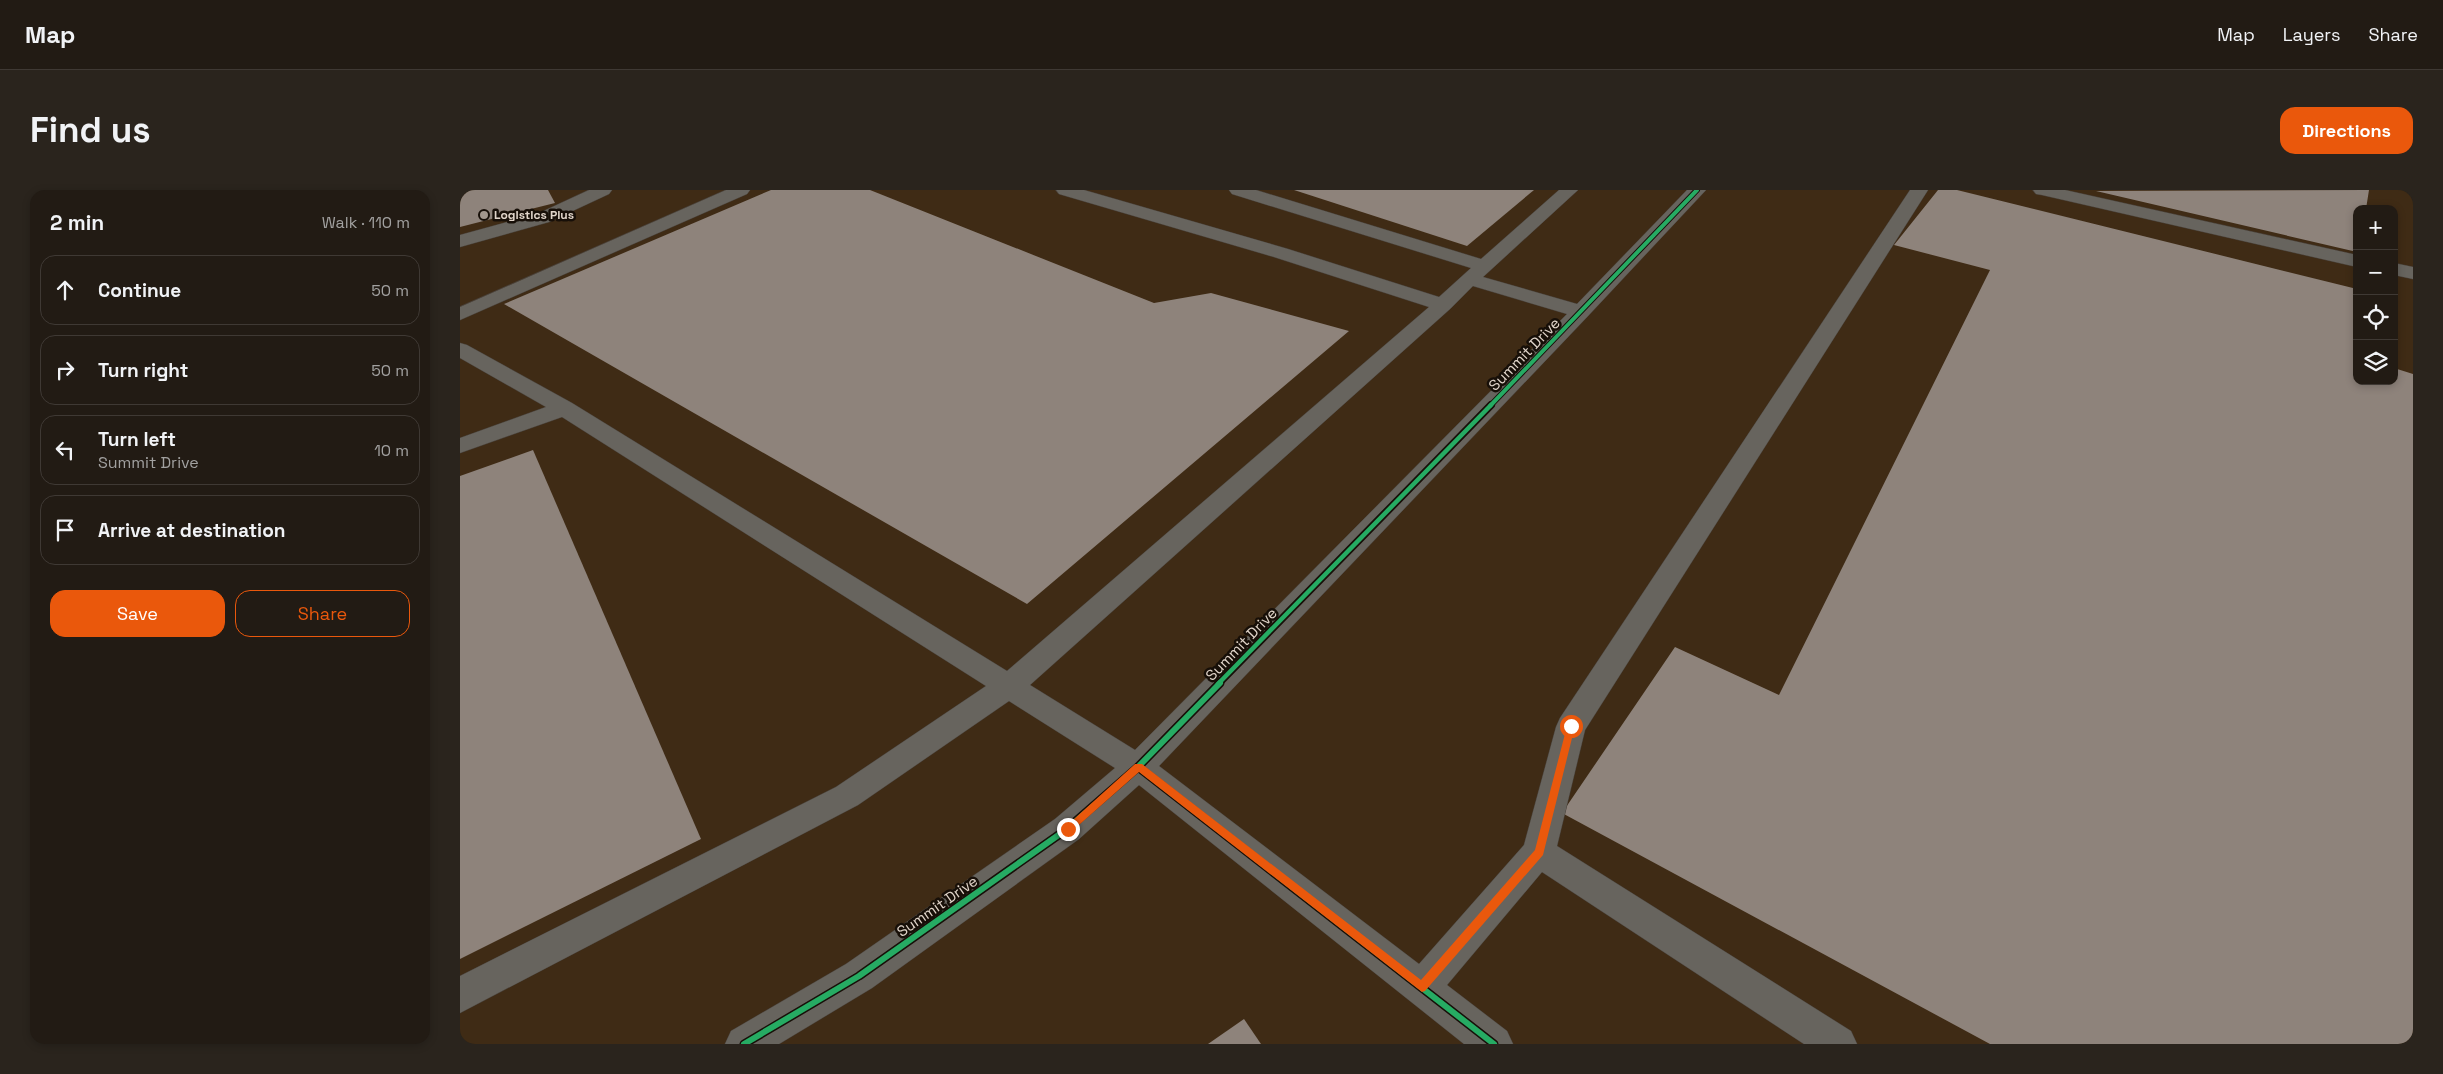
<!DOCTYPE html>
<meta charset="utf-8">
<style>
:root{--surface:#221b14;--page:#2a241d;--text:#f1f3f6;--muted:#a2a1a0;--line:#3f3934;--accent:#ea580c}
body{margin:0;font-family:"Space Grotesk",sans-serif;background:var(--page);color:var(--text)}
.controls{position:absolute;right:15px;top:15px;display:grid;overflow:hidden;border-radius:10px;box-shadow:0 2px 8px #0003}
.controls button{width:45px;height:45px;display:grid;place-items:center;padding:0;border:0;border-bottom:1px solid var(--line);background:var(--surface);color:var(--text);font:25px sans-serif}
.stop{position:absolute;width:15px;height:15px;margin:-11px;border:4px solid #ea580c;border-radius:50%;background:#fff}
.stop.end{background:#ea580c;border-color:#fff;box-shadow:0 1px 5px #0008}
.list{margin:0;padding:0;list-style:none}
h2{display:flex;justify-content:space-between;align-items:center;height:65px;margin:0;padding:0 20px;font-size:21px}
h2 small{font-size:16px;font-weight:400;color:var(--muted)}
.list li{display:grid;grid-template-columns:32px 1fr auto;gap:15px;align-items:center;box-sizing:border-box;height:70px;margin:0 10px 10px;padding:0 10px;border:1px solid var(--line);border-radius:15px}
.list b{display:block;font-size:19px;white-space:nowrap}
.list p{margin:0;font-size:16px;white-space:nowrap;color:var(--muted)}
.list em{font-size:16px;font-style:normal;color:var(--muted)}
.actions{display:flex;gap:10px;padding:15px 20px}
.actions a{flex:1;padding:11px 0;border:1px solid var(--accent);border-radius:15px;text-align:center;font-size:18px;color:var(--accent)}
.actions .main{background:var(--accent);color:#fff}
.icon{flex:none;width:28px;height:28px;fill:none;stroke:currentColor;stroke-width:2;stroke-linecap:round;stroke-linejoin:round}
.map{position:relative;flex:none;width:1953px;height:854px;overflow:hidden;border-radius:15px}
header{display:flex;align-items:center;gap:30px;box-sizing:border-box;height:70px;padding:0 25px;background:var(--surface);border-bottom:1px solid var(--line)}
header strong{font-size:24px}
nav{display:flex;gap:28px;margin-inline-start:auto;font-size:18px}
.intro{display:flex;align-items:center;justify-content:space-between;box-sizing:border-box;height:120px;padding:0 30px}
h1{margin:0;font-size:35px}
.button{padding:12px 22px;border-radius:15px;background:var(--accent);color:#fff;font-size:18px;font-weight:700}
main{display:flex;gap:30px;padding:0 30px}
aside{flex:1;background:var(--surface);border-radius:15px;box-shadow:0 2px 8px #0003}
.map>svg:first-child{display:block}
.built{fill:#3f2b15;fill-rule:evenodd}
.building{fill:#8e837b}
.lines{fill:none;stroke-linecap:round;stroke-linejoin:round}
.minor-casing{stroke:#484039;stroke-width:1}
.minor{fill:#67645e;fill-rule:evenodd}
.cycleway-far2-casing{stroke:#170f08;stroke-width:6}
.cycleway-far1-casing{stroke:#170f08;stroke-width:8}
.cycleway-casing{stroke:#170f08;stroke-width:9}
.cycleway-far2{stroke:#26ab63;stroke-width:4}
.cycleway-far1{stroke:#26ab63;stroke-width:4.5}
.cycleway{stroke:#26ab63;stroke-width:6}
.route{fill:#ea580c}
.poi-dot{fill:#a2978d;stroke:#170f08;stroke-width:2}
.labels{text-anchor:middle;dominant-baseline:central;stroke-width:5;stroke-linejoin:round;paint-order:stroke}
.far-poi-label{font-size:12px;font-weight:bold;fill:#e1d5ca;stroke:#170f08;text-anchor:start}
.street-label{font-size:15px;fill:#e1d5ca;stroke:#170f08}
</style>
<header>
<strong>Map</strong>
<nav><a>Map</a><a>Layers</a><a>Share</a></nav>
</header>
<div class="intro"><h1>Find us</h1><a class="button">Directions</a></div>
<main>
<aside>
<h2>2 min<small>Walk · 110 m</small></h2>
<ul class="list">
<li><svg class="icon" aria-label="ahead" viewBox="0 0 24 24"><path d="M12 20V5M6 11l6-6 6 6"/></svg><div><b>Continue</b></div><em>50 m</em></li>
<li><svg class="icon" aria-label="right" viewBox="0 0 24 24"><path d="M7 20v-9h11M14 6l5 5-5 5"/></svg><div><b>Turn right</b></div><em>50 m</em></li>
<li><svg class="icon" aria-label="left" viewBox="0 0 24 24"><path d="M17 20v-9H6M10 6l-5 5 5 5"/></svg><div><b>Turn left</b><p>Summit Drive</p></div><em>10 m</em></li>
<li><svg class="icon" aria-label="arrive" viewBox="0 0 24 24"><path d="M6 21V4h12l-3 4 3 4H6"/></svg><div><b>Arrive at destination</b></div></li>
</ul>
<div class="actions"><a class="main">Save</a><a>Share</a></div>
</aside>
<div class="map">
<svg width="1953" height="854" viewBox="0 0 1953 854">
<rect width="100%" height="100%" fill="#2d241b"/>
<path class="built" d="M 0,0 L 1953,0 L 1953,854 L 0,854 ZM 1897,19 L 1934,19 L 1934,191 L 1897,191 Z"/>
<g class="building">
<path d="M 0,0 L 88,0 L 95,13 L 0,37 Z"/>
<path d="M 311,0 L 410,0 L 694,113 L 751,103 L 889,141 L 567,414 L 44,114 Z"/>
<path d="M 834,0 L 1074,0 L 1007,56 Z"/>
<path d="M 1478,0 L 1497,0 L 1897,99 L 1897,191 L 1934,191 L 1934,178 L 1953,184 L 1953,854 L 1530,854 L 1102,623 L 1215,457 L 1319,505 L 1530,80 L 1434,55 Z"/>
<path d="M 1909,0 L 1906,19 L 1897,19 L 1897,62 L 1636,1 Z"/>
<path d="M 73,260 L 241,649 L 0,769 L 0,286 Z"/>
<path d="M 784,829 L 801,854 L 748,854 Z"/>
</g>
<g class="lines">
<g class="minor-casing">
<g id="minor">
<path d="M 129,0 L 152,0 L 149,4 L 89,32 L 0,57 L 0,45 L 77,24 Z"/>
<path d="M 266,0 L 290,0 L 287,4 L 0,130 L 0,117 Z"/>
<path d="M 596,0 L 624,0 L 828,59 L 979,107 L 1011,78 L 772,4 L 769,0 L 796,0 L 1021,69 L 1099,0 L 1118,0 L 1023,87 L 1117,114 L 1227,0 L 1246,0 L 1128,126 L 699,576 L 959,774 L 1064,655 L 1096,537 L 1100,528 L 1450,0 L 1468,0 L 1125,540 L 1097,656 L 1391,841 L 1397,854 L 1344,854 L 1082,682 L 987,795 L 1047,841 L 1053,854 L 1004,854 L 679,595 L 619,649 L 412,798 L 319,854 L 265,854 L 271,841 L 386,774 L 595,629 L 655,578 L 549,511 L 398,615 L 0,823 L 0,786 L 376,597 L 526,496 L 102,227 L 0,263 L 0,248 L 86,217 L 0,168 L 0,153 L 7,155 L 112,213 L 547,481 L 969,117 L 814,67 L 599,4 ZM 1013,96 L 1107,124 L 675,560 L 570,495 L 990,119 Z"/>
<path d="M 1573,0 L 1605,0 L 1897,65 L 1897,77 L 1582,5 L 1576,4 Z"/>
<path d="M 1934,73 L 1953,77 L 1953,89 L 1934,85 Z"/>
</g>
</g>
<use href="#minor" class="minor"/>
<g class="cycleway-far2-casing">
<path id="cycleway-far2" d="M 1030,216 L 1237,0"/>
</g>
<g class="cycleway-far1-casing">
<path id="cycleway-far1" d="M 758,494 L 1031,215"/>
</g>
<g class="cycleway-casing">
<g id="cycleway">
<path d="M 678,577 L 1034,854"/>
<path d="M 284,854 L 399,786 L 607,639 L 678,577 L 760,493"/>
</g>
</g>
<use href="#cycleway-far2" class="cycleway-far2"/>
<use href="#cycleway-far1" class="cycleway-far1"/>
<use href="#cycleway" class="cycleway"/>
</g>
<path class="route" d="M 1111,533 L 1115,536 L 1083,665 L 965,801 L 962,802 L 679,582 L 611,642 L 608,643 L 603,639 L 675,574 L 682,574 L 961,790 L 1075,660 L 1107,536 Z"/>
<circle class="poi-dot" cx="24" cy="25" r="5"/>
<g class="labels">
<g class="far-poi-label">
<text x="34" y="25">Logistics Plus</text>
</g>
<g class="street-label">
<text transform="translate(1064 164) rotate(-46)">Summit Drive</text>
<text transform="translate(781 454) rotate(-46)">Summit Drive</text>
<text transform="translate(477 716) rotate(-35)">Summit Drive</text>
</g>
</g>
</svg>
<div class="controls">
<button>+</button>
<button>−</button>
<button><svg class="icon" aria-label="locate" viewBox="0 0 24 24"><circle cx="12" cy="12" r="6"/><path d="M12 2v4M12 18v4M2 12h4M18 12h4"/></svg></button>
<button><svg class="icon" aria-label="layers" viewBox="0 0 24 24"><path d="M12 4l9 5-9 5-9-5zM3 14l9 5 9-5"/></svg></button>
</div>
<div class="stop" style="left:1111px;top:536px"></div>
<div class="stop end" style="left:608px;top:639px"></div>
</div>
</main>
